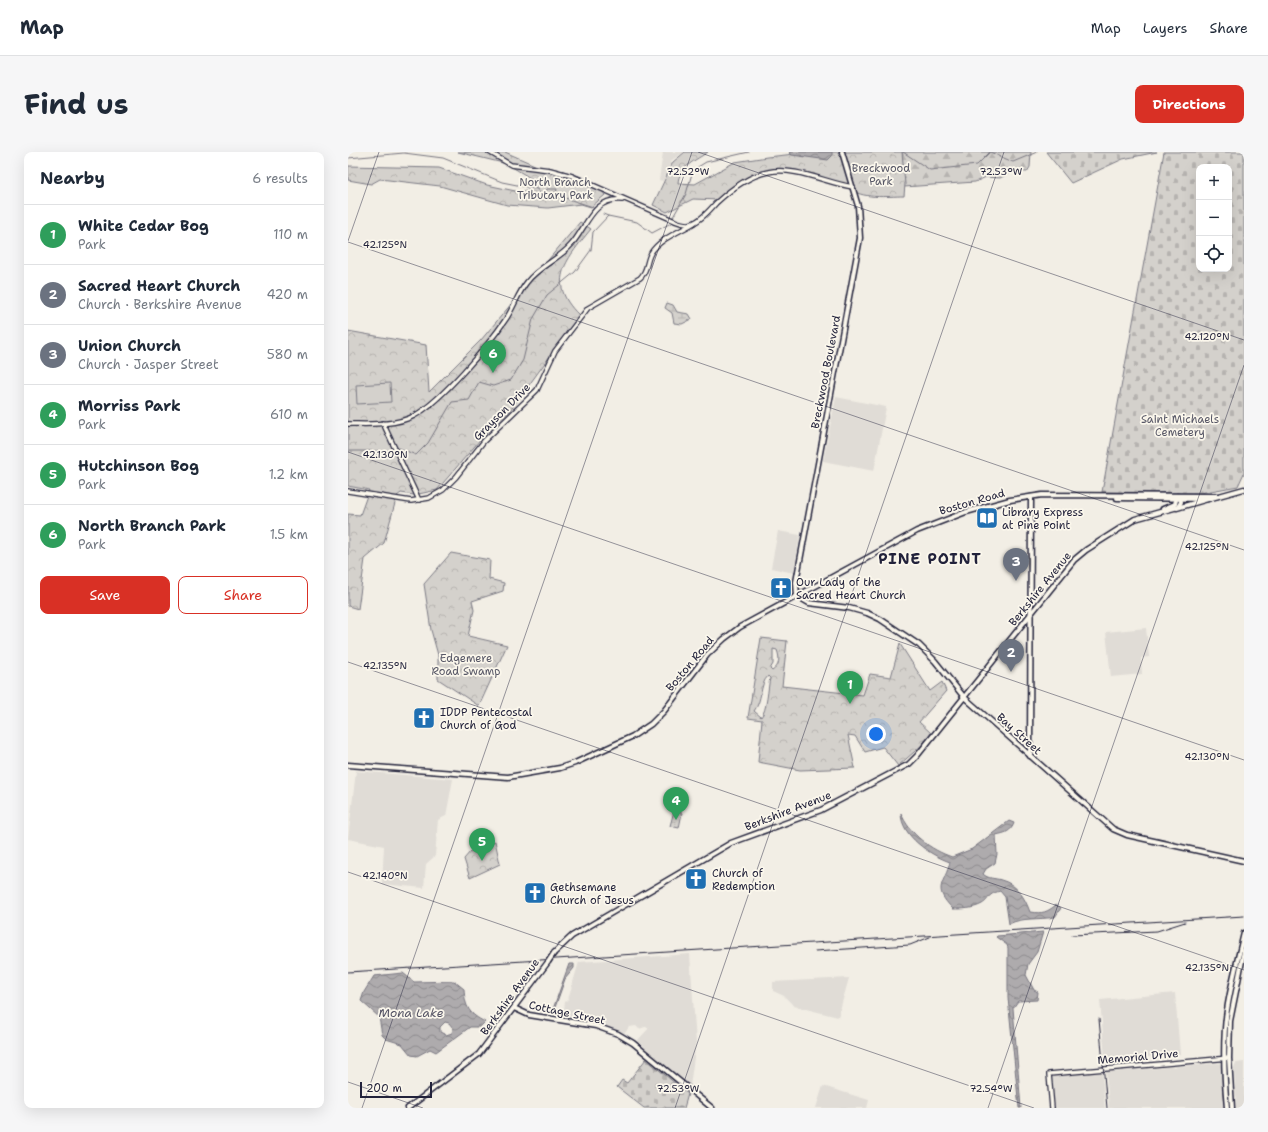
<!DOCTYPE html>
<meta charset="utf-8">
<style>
:root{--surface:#fff;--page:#f6f6f7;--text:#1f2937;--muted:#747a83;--line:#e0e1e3;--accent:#d93025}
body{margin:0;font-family:"Shantell Sans",sans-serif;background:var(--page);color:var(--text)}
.controls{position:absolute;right:12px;top:12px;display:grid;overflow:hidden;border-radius:8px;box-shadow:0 4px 16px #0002}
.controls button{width:36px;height:36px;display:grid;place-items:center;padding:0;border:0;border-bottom:1px solid var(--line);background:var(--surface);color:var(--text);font:20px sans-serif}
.scale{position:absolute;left:12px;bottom:10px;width:72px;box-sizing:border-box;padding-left:4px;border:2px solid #22223b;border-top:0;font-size:11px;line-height:14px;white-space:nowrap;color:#22223b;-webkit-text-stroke:3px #fbf7ec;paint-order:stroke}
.you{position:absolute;left:528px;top:582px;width:14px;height:14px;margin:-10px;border:3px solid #fff;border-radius:50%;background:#1a73e8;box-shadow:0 0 0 6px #1a73e833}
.badge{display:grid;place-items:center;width:26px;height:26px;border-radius:50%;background:var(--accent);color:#fff;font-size:13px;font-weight:700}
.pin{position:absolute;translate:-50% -33px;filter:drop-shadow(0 1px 2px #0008)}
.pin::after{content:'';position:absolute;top:21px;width:14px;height:12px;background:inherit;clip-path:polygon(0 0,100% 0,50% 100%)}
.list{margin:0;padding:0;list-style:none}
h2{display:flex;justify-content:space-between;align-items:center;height:52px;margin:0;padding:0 16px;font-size:17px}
h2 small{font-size:13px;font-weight:400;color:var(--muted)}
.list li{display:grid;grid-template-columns:26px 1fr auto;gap:12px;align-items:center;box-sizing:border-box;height:60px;padding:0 16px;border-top:1px solid var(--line)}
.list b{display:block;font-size:15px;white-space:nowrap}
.list p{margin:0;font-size:13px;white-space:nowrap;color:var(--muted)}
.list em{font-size:13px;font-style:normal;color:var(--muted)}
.actions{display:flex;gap:8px;padding:12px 16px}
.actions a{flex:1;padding:9px 0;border:1px solid var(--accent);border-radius:8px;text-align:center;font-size:14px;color:var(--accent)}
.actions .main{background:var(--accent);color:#fff}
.icon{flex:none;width:22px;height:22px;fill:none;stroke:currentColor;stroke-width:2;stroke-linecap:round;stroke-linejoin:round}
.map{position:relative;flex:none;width:896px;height:956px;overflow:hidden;border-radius:8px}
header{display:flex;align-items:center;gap:24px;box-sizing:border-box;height:56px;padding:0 20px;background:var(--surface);border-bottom:1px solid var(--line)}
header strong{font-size:19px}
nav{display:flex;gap:22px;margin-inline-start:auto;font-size:14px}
.intro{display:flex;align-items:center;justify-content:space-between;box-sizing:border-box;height:96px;padding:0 24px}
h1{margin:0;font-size:28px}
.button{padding:10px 18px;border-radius:8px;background:var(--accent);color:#fff;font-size:14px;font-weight:700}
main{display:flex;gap:24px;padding:0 24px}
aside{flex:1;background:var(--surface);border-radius:8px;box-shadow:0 4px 16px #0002}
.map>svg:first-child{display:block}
.built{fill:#e0dcd6}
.forest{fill:url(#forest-firs);stroke:#7b7a84}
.wetland{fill:url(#wetland-marsh);stroke:#7b7a84}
.cemetery{fill:url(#cemetery-stones);stroke:#7b7a84;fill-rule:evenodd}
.park{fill:url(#park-crowns);stroke:#7b7a84;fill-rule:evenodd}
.pitch{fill:#d4d1cc;stroke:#7b7a84}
.water{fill:url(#water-waves);stroke:#76747f;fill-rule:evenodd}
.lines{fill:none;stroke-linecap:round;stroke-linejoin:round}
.stream{stroke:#76747f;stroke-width:1}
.tertiary-casing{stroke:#22223b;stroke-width:6}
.secondary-casing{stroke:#22223b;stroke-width:7}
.primary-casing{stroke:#22223b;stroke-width:7}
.tertiary{stroke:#fbf7ec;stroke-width:3.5}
.secondary{stroke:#fbf7ec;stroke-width:4}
.primary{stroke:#fbf7ec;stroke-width:4}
.rail{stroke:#22223b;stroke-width:1}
.secondary-bridge-casing{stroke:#22223b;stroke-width:7;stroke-linecap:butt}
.secondary-bridge{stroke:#fbf7ec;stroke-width:4}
.ticks{fill:none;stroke:#22223b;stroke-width:1;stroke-opacity:0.45}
.labels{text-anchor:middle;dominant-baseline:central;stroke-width:3.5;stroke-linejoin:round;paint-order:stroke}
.park-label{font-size:11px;fill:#575766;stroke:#fbf7ec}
.street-label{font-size:11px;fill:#22223b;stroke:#fbf7ec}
.poi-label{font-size:11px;fill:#22223b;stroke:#fbf7ec;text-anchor:start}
.water-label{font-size:12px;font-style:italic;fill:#535263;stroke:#fbf7ec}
.district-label{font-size:15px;font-weight:bold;letter-spacing:1px;fill:#22223b;stroke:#fbf7ec}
.ticks-label{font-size:10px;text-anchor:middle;fill:#22223b;stroke:#fbf7ec;stroke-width:3.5;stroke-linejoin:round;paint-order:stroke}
</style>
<header>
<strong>Map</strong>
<nav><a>Map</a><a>Layers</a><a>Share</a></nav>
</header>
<div class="intro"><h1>Find us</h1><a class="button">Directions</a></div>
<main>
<aside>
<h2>Nearby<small>6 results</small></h2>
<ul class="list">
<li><span class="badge" style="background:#2e9e5b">1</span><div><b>White Cedar Bog</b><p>Park</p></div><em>110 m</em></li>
<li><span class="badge" style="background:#6b7280">2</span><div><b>Sacred Heart Church</b><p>Church · Berkshire Avenue</p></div><em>420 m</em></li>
<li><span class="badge" style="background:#6b7280">3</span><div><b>Union Church</b><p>Church · Jasper Street</p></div><em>580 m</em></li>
<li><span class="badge" style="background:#2e9e5b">4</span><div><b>Morriss Park</b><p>Park</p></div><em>610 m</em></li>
<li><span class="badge" style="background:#2e9e5b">5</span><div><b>Hutchinson Bog</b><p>Park</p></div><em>1.2 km</em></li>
<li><span class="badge" style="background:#2e9e5b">6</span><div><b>North Branch Park</b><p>Park</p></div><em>1.5 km</em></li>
</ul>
<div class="actions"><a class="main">Save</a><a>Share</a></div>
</aside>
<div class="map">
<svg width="896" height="956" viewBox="0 0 896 956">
<defs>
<pattern id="forest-firs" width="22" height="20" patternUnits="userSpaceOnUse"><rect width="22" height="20" fill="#d4d1cc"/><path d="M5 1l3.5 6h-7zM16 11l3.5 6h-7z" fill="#b6b3b0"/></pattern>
<pattern id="wetland-marsh" width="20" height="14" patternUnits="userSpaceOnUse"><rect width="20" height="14" fill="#d4d1cc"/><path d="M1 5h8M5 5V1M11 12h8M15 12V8" fill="none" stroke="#b6b3b0"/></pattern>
<pattern id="cemetery-stones" width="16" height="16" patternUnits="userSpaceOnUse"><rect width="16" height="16" fill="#d4d1cc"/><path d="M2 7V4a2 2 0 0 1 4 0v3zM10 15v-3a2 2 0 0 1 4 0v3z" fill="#b6b3b0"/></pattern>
<pattern id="park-crowns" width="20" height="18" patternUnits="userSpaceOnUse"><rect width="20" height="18" fill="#d4d1cc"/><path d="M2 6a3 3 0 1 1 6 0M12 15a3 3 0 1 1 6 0" fill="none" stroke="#b6b3b0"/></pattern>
<pattern id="water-waves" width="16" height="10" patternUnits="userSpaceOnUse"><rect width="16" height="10" fill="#aeabad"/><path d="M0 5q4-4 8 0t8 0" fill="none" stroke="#8d8b8e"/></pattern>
</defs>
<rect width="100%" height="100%" fill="#f2eee5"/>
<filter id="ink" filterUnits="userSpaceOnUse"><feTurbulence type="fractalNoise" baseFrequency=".025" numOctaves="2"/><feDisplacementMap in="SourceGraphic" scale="8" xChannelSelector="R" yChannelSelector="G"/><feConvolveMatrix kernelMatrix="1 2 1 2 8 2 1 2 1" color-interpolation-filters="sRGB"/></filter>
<g filter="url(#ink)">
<g class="built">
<path d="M 315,0 L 336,0 L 324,8 L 315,29 L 311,28 Z"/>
<path d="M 488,245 L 538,255 L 526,319 L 475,309 Z"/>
<path d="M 430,379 L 452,383 L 446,421 L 423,416 Z"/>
<path d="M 798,476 L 801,505 L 793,506 L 794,522 L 763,525 L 758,480 Z"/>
<path d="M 8,619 L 105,627 L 98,664 L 90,668 L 87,704 L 78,712 L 76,736 L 34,732 L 36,694 L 0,687 Z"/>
<path d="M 342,802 L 348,891 L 342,934 L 289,889 L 301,876 L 297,875 L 291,877 L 288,874 L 281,875 L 277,881 L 248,870 L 215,864 L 217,850 L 220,847 L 231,810 Z"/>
<path d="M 501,826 L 490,865 L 446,854 L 436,844 L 425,839 L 425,830 Z"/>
<path d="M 827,841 L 832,902 L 766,908 L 766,905 L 757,906 L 752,848 Z"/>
<path d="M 896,910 L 896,956 L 888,956 L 886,915 L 888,911 Z"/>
<path d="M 872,911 L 874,916 L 877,956 L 761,956 L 758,920 Z"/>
<path d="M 754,920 L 757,956 L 707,956 L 704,924 Z"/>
<path d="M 475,934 L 521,948 L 519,956 L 468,956 Z"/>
</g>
<path class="forest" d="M 554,0 L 683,0 L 682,15 L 679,20 L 665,19 L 652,26 L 638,25 L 627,30 L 556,35 Z"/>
<path class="wetland" d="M 319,151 L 325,153 L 329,160 L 341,162 L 344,167 L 334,172 L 326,171 L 324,161 L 317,156 Z"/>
<g class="cemetery">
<path d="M 698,0 L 809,0 L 775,7 L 723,31 Z"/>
<path d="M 816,0 L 896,0 L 896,321 L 890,334 L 852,341 L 754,340 ZM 851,15 L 881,15 L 881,117 L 851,117 Z"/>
<path d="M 298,907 L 340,942 L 336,956 L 296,956 L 269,935 L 274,928 L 279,931 Z"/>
</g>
<g class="park">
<path d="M 110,0 L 157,0 L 196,17 L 200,15 C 220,21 245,24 257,43 L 243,55 L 233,52 L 200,56 L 159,53 L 92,34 L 32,27 L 23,32 L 0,28 L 0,14 L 91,16 L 139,33 L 172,40 L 188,34 L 189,30 L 159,12 Z"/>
<path d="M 337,0 L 360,0 C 348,8 331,15 330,31 L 347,32 L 387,10 L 419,5 L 465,0 L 554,0 L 557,32 L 556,44 C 539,44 513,48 500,35 L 438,18 L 422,18 L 392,33 L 372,48 L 345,47 L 319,60 L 305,53 L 325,10 Z"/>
<path d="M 232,70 L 243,77 C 216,110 197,132 234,166 L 226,171 L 162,259 L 138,281 L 89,338 L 66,343 L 53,341 L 49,344 L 36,391 L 17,407 L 10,457 L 0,454 L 0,362 L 12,363 L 21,338 L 0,334 L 0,179 L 78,193 L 81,240 L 133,188 Z"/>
<path d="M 103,401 L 142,408 L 141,427 L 156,431 L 155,439 L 124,449 L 126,458 L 120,484 L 159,493 L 131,554 L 90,527 L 90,503 L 83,478 L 76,432 Z"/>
<path d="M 413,486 L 439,489 L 434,534 L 515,543 L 522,522 L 543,525 L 552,492 L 582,539 L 594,530 L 598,539 L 571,570 L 583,581 L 574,593 L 550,614 L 535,595 L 517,600 L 507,584 L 500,583 L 507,616 L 452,618 L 410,610 L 414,568 L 400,566 ZM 425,497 L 429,498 C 432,506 432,514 424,519 L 422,517 L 425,512 ZM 420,524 L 422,526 C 420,535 419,559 413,565 L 406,559 C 415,548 411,533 420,524 Z"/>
<path d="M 326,659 L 334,661 L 331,676 L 322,674 Z"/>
<path d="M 147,689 L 152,712 L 122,726 L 116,707 L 122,700 Z"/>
</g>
<path class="pitch" d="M 42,231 L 43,250 L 9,252 L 8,233 Z"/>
<g class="water">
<path d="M 441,0 L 484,0 L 484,4 L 480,8 L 444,3 Z"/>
<path d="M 553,661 C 561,682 583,698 604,705 L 624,697 L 661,669 L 666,671 C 663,680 657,681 648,683 L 649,702 L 647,711 L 638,717 L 635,722 C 640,727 647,726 653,728 C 669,732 677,746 682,760 C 695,762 699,760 708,753 L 713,756 L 707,765 C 691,768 674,765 661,772 L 657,745 L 652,739 C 637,743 643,747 634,752 C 625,757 614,757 605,757 C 583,735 597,732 602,710 C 582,703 553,684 553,661 Z"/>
<path d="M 695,780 L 689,800 L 680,812 L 678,823 L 686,838 L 690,840 L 689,848 L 670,849 L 665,856 L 673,956 L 671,956 L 660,846 L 660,796 L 659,793 L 648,785 L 649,784 Z"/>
<path d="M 221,812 L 226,812 L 226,816 L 217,827 L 205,861 L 204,860 Z"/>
<path d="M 55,821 L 66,830 L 106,829 L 116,837 C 117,855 121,862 137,870 L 132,875 L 122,875 L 88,900 L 82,897 L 69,904 L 63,903 L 54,892 L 38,887 L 34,883 L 31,865 L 13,849 L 16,840 L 26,824 ZM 97,870 L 101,871 L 105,876 L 104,881 L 98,883 L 92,880 L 92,875 Z"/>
</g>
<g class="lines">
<g class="stream">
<path d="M 555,0 L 582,18 L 629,13 L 642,0 L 665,10 L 689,0"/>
<path d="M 0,6 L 56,1 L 95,6 L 154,30 L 189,37 L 191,40 L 196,43 L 199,37 L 209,37 L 207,45 L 217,46 L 245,55"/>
<path d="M 255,62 L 260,64"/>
<path d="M 325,65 L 338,42 L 345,18 L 358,10 L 401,0"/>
<path d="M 49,297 L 51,296 L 68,303 L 80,291 L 104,250 L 121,248 L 131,230 L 145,234 L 163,228 L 175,208 L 185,167 L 199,143 L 227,120 L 243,98 L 245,80 L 260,64 L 289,70 L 304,81 L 323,71"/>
<path d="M 0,299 L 45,299"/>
</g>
<g class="tertiary-casing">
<g id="tertiary">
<path d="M 141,0 L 163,13 L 202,18 L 224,24 L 327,69 C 332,71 339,74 345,71 C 353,68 362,58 368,51 C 383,37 400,24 420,20 C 446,14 479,31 505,35"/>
<path d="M 35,271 L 71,348"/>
<path d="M 0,272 C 22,272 46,274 66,264 C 93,249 140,194 158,167 C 166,155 170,141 179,130 C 191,114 210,108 223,93 C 239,75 245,45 274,48"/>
<path d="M 0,339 L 63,349 L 81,346 L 95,338 L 108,325 L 136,289 L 189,238 L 207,199 L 240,156 L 292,126 C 300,119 298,109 303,101 C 311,87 333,79 346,71"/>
<path d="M 704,956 L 701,922 L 881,906"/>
</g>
</g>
<g class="secondary-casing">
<g id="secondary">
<path d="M 494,0 L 510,54 L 512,86 L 448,430 L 449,444 L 461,451 L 501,456 L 519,461 L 532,467 L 571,493 L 587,509 L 616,545 L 765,677 L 779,683 L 896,709"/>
<path d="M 829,356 L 860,347"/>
<path d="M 815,357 L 827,352 L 829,344"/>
<path d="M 682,604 L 683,345"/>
<path d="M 206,801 L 224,784 L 383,691 L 473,658 L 561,612 L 569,604 L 726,408 L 738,398 L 787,367 L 830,355 L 833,350 L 832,345"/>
<path d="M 166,856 L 181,863 L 248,874 L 270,882 L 285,891 L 364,956"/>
<path d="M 60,956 L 131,902 L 200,810"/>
</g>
</g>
<g class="primary-casing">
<g id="primary">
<path d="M 769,346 L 860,347 L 896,337"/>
<path d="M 0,613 L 160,625 L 212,616 L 227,611 L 285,584 L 303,572 L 316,559 L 359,503 L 376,487 L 392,475 L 569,379 L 618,360 L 662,348 L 694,343 L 869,344"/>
<path d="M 879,956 C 876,924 874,891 879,858 C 883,832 890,806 896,781"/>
<path d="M 884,956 L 881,906 L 882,869 L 896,799"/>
</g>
</g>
<use href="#tertiary" class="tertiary"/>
<use href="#secondary" class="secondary"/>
<use href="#primary" class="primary"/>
<g class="rail">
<path d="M 724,783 L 809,779 L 837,770"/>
<path d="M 467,799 L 562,793 L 582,785"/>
<path d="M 0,820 L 896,764"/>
<path d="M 751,867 L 759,956"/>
</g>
<g class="secondary-bridge-casing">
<path id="secondary-bridge" d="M 200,810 L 206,801"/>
</g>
<use href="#secondary-bridge" class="secondary-bridge"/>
</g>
</g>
<path class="ticks" d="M 350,0 L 896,188M 0,89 L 31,0M 0,90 L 896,398M 0,300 L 896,608M 0,510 L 896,818M 0,720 L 686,956M 0,930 L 75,956M 14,956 L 344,0M 327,956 L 656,0M 640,956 L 896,213"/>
<defs>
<g id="library-square" transform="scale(1.15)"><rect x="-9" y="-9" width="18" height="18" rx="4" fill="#1f6fb2" stroke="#fbf7ec"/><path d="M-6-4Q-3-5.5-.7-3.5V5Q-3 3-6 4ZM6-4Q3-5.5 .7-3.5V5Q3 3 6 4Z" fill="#fff"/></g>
<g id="church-square" transform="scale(1.15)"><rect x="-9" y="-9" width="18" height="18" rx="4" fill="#1f6fb2" stroke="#fbf7ec"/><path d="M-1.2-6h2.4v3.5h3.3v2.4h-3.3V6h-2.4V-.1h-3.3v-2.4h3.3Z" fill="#fff"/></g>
</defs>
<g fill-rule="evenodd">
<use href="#library-square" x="639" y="366"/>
<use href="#church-square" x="433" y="436"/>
<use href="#church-square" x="76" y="566"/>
<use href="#church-square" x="348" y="727"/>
<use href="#church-square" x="187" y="741"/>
</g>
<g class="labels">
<g class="park-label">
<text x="533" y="16">Breckwood<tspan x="533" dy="13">Park</tspan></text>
<text x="207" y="30">North Branch<tspan x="207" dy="13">Tributary Park</tspan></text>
<text x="832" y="267">Saint Michaels<tspan x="832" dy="13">Cemetery</tspan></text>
<text x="118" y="506">Edgemere<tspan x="118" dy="13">Road Swamp</tspan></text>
</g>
<g class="street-label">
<text transform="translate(478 220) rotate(-79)">Breckwood Boulevard</text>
<text transform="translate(154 260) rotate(-45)">Grayson Drive</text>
<text transform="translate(624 350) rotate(-16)">Boston Road</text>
<text transform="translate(692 437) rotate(-51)">Berkshire Avenue</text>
<text transform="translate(342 512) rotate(-50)">Boston Road</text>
<text transform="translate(671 582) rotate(42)">Bay Street</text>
<text transform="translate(440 659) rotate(-21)">Berkshire Avenue</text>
<text transform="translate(162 845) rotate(-54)">Berkshire Avenue</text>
<text transform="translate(219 861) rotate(12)">Cottage Street</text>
<text transform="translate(790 905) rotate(-5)">Memorial Drive</text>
</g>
<g class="poi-label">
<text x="654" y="360">Library Express<tspan x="654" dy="13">at Pine Point</tspan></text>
<text x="448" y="430">Our Lady of the<tspan x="448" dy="13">Sacred Heart Church</tspan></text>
<text x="92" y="560">IDDP Pentecostal<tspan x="92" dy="13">Church of God</tspan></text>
<text x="364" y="721">Church of<tspan x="364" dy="13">Redemption</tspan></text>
<text x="202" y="735">Gethsemane<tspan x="202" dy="13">Church of Jesus</tspan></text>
</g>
<g class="water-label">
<text x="63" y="861">Mona Lake</text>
</g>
<g class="district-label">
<text x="582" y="407">PINE POINT</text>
</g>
</g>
<g class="ticks-label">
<text x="340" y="23">72.52°W</text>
<text x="653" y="23">72.53°W</text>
<text x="37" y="96">42.125°N</text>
<text x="859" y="188">42.120°N</text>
<text x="37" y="306">42.130°N</text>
<text x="859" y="398">42.125°N</text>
<text x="37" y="517">42.135°N</text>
<text x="859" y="608">42.130°N</text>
<text x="37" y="727">42.140°N</text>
<text x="859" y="819">42.135°N</text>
<text x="330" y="940">72.53°W</text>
<text x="643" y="940">72.54°W</text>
</g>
</svg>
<div class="controls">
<button>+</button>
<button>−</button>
<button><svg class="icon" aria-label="locate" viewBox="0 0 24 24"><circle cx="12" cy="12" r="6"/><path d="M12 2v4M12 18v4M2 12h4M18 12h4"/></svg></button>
</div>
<div class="scale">200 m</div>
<div class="you"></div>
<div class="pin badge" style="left:502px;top:552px;background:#2e9e5b">1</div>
<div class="pin badge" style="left:663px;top:520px;background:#6b7280">2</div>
<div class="pin badge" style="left:668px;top:429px;background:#6b7280">3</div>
<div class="pin badge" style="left:328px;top:668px;background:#2e9e5b">4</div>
<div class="pin badge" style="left:134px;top:709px;background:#2e9e5b">5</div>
<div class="pin badge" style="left:145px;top:221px;background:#2e9e5b">6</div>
</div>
</main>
